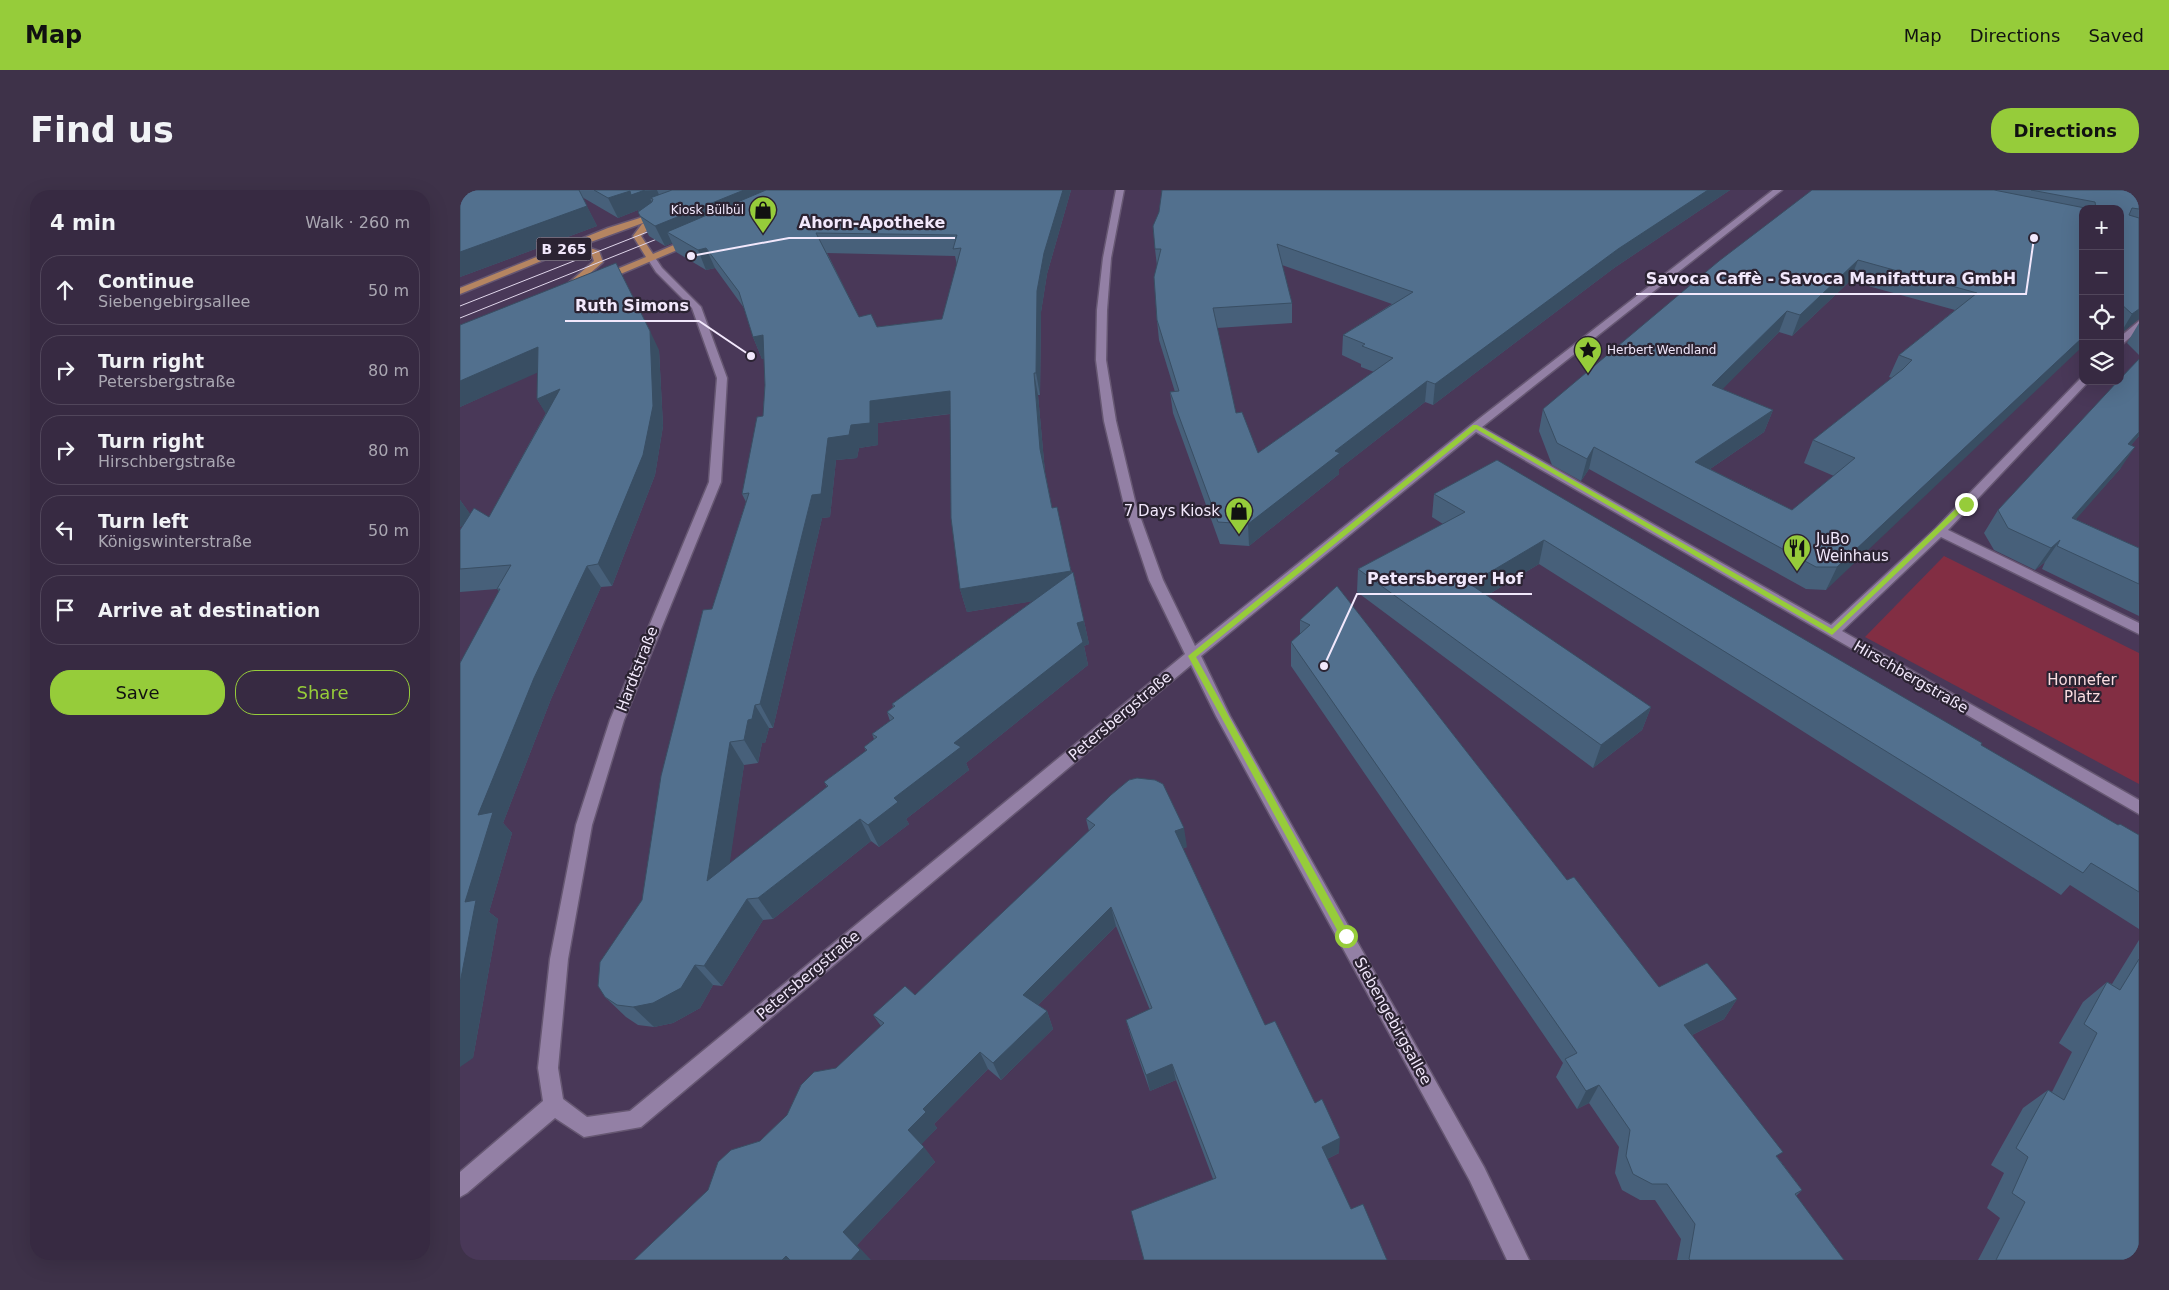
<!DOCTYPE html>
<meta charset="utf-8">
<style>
:root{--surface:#372a42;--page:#3e3249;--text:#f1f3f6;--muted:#aaa7b2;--line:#51465b;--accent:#96cc3a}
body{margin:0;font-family:"DejaVu Sans",sans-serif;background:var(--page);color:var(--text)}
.controls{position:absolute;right:15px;top:15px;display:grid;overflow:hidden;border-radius:10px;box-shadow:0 5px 20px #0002}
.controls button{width:45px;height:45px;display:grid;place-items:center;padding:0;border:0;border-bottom:1px solid var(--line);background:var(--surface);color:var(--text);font:25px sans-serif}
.stop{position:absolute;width:15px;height:15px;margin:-11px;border:4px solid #96cc3a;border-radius:50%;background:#fff}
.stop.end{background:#96cc3a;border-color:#fff;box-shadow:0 1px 5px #0008}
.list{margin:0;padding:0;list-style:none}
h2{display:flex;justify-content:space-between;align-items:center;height:65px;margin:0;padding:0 20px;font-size:21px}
h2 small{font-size:16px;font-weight:400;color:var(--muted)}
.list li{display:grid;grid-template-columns:32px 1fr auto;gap:15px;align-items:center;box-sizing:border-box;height:70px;margin:0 10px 10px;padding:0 10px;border:1px solid var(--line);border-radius:20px}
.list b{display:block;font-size:19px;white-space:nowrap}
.list p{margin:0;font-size:16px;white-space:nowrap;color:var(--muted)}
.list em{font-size:16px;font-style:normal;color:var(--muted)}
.actions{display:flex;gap:10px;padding:15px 20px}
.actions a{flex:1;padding:11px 0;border:1px solid var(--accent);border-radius:20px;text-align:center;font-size:18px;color:var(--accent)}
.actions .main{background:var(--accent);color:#111}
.icon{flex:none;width:28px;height:28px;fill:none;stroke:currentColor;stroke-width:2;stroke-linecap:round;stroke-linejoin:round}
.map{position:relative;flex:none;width:1679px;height:1070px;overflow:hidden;border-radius:20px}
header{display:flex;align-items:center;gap:30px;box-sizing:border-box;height:70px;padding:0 25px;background:var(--accent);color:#111}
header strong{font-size:24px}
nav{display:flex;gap:28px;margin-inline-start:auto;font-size:18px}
.intro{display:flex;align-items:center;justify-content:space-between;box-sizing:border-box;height:120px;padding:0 30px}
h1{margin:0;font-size:35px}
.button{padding:12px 22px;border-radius:20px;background:var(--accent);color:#111;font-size:18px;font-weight:700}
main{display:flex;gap:30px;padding:0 30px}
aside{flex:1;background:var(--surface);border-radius:20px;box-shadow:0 5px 20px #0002}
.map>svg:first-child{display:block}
.green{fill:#822e43}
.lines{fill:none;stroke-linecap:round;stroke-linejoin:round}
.street-casing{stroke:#665772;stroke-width:3}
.primary-casing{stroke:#665772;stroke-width:3}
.street{fill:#9380a5;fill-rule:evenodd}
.primary{fill:#b58561;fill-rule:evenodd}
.tram{stroke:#e0d6eb;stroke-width:1}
.wall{fill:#47607a;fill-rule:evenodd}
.shaded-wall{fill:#394e63}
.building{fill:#52708e;stroke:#394e63;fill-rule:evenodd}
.route{fill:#96cc3a}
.labels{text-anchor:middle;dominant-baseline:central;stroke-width:4.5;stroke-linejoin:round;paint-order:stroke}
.far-poi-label{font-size:12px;fill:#f2e8fc;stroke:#2b2332;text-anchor:end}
.shield{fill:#2b2332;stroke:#b6adbf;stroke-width:1}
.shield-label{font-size:14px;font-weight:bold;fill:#f2e8fc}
.poi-label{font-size:15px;fill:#f2e8fc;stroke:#2b2332;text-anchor:end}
.street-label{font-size:15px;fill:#f2e8fc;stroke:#2b2332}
.park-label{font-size:15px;fill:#fadce0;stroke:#2b2332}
.leader{fill:none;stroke:#f2e8fc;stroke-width:2}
.callout-dot{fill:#f2e8fc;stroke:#2b2332;stroke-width:2}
.callout-label{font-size:16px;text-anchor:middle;font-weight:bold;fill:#f2e8fc;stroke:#2b2332;stroke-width:4.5;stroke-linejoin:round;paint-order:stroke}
</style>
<header>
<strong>Map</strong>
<nav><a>Map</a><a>Directions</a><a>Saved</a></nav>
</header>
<div class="intro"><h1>Find us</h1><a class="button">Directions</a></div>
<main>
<aside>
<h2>4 min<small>Walk · 260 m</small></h2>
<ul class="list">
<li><svg class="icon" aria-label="ahead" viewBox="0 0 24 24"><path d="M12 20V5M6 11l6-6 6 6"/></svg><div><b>Continue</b><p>Siebengebirgsallee</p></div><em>50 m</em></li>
<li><svg class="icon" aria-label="right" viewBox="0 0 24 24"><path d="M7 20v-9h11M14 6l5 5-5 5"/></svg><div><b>Turn right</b><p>Petersbergstraße</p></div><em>80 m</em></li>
<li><svg class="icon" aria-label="right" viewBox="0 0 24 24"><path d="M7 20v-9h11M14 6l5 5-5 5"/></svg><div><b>Turn right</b><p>Hirschbergstraße</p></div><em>80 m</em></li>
<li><svg class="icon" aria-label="left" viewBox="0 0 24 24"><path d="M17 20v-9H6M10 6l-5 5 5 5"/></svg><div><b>Turn left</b><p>Königswinterstraße</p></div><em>50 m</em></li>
<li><svg class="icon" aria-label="arrive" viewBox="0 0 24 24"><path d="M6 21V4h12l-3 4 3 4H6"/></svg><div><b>Arrive at destination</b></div></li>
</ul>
<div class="actions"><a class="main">Save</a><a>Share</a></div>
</aside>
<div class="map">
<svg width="1679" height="1070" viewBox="0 0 1679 1070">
<rect width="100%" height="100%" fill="#493858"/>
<path class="green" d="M 1484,366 L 1679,463 L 1679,594 L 1405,447 Z"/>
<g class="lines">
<g class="street-casing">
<g id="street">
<path d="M 656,0 L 664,0 L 651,68 L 647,120 L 646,170 L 656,231 L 676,315 L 703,390 L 735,456 L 1011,235 L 1313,0 L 1322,0 L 1022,237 L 1371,435 L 1476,338 L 1620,189 L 1629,191 L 1488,340 L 1679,433 L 1679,444 L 1481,347 L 1382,441 L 1679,610 L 1679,624 L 1016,242 L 741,466 L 770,526 L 1024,977 L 1069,1070 L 1047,1070 L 1010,991 L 756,526 L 731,475 L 181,937 L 124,947 L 95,928 L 7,1003 L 0,1007 L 0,982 L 83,911 L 78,878 L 90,769 L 116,635 L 150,530 L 249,292 L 257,188 L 232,118 L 196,82 L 187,68 L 194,66 L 202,78 L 241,117 L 267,188 L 261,292 L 164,530 L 132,635 L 108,769 L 98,878 L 103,909 L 127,927 L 170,921 L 725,464 L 689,390 L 664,315 L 644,231 L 636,170 L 637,120 L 643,68 Z"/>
<path d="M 1679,131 L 1679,140 L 1660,156 L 1660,147 Z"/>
</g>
</g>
<g class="primary-casing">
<path id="primary" d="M 199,22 L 203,24 L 196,28 L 200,30 C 194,36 187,39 181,46 L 193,64 L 230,48 L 236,48 L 236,52 L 144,91 L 138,91 L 138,87 L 186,67 L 173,46 L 182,34 L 191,30 L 117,57 L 124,56 L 139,61 L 143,72 L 112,99 L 104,97 L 134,71 L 132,65 L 123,62 L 106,61 L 0,104 L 0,98 L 148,38 Z"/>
</g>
<use href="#street" class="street"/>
<use href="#primary" class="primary"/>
<g class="tram">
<path d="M 0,116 L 200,37"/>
<path d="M 0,128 L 207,45"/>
</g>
</g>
<g class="wall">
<path d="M 0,0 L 611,0 L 587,84 L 581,122 L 580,205 L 578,205 L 585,282 L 592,318 L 612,383 L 624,431 L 629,454 L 624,456 L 628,475 L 506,573 L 509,580 L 446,629 L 449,634 L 419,657 L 411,651 L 313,729 L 303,730 L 262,796 L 253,795 L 240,818 L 213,833 L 194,837 L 178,835 L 166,827 L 145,807 L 182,710 L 252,419 L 286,312 L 282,304 L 303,226 L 305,195 L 304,168 L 302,169 L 293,147 L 284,118 L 255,78 L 246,80 L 216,62 L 212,53 L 205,56 L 189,46 L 180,26 L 178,20 L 158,28 L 122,7 L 137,36 L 0,87 ZM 367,63 L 495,66 L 497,75 L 482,129 L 417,137 L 399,127 ZM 490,224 L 500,399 L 507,422 L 573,411 L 432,514 L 433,517 L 427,522 L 430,531 L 412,544 L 414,549 L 404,557 L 406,561 L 364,592 L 367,597 L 269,674 L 284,575 L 298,573 L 302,553 L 305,553 L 309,538 L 313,538 L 362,328 L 370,327 L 376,270 L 397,268 L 399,258 L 418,255 L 418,233 Z"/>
<path d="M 702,0 L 1270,0 L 1154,78 L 973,215 L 965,212 L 879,279 L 879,284 L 789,356 L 760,354 L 713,223 L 710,202 L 715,202 L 699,150 L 697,130 L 697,76 L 695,59 ZM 822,75 L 932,114 L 883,145 L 882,165 L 901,174 L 901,177 L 914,182 L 798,263 L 776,223 L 757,138 L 832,133 L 832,113 Z"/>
<path d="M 1352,0 L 1679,0 L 1679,129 L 1660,144 L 1660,19 L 1623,19 L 1366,400 L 1346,399 L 1129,279 L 1121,291 L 1092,275 L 1079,241 L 1083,219 ZM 1390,91 L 1495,120 L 1439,165 L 1429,187 L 1432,188 L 1353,250 L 1344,273 L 1374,286 L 1332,320 L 1250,279 L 1304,242 L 1313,220 L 1262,199 L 1319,142 L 1332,146 Z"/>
<path d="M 1679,133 L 1679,165 L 1667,153 Z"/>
<path d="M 0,135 L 199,160 L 203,236 L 195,285 L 152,396 L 141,397 L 91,509 L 43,633 L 52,643 L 29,722 L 38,729 L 13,868 L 39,401 L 37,399 L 0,402 L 0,340 L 3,335 L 0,337 L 0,310 L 10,324 L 29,327 L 86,223 L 77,209 L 77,182 L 0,217 Z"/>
<path d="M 1679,169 L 1679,246 L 1671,255 L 1660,279 L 1615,329 L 1679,358 L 1679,426 L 1582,379 L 1585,372 L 1575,380 L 1534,360 L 1524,343 L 1538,320 Z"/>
<path d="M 1037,270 L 1521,555 L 1658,635 L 1679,645 L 1679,739 L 1610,695 L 1601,705 L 1079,374 L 1026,406 L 1191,517 L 1182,540 L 1133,578 L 897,402 L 898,379 L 983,334 L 972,327 L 974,304 Z"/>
<path d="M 877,396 L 1107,690 L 1199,797 L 1277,809 L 1264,829 L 1232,845 L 1318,968 L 1342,1000 L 1336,1006 L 1384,1070 L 1217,1070 L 1221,1049 L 1195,1010 L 1180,1010 L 1162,1000 L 1155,983 L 1159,957 L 1129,913 L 1117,919 L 1096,887 L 1103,873 L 831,476 L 831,452 L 840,444 L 840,430 Z"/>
<path d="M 626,629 L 727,657 L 723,658 L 805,835 L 879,963 L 867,969 L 891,1019 L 927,1070 L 753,989 L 716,890 L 690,901 L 671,847 L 666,830 L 690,820 L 656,736 L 578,815 L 587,821 L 593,839 L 541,890 L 528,879 L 474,934 L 477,938 L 461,954 L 475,972 L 397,1055 L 248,1000 L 421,836 L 413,825 L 455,805 L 629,641 Z"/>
<path d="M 1679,750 L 1679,1070 L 1518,1070 L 1540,1028 L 1527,1018 L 1544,983 L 1531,975 L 1563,918 L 1588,900 L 1592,902 L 1612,862 L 1599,853 L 1623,812 L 1647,792 L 1652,794 Z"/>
</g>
<g class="shaded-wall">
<path d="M 197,0 L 200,7 L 193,9 L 190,8 L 195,19 L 180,24 L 178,20 L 158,28 L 148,8 L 170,1 Z"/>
<path d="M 284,0 L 339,0 L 207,42 L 212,53 L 205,56 L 195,36 Z"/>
<path d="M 603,0 L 611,0 L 587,84 L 581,122 L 580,205 L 576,183 L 577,101 L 584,63 Z"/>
<path d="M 1248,0 L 1270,0 L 1154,78 L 973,215 L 975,194 L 1158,59 Z"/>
<path d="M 127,16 L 137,36 L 0,87 L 0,62 Z"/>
<path d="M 246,58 L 255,78 L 246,80 L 238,60 Z"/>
<path d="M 1398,70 L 1390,91 L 1332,146 L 1340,125 Z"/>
<path d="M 1679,119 L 1679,129 L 1660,144 L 1672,124 Z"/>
<path d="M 1327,121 L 1319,142 L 1245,217 L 1252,195 Z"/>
<path d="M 190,141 L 199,160 L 203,236 L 195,285 L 152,396 L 138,374 Z"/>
<path d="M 303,145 L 312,167 L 302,169 L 293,147 Z"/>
<path d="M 1623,147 L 1623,156 L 1366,400 L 1377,377 Z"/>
<path d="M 78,157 L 90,177 L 0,217 L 0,191 Z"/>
<path d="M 574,183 L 578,205 L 585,282 L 597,341 L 580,259 Z"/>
<path d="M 967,191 L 965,212 L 879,279 L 879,284 L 789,356 L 788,334 L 875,261 Z"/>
<path d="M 100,199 L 89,229 L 77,209 Z"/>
<path d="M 490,201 L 496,223 L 418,233 L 418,255 L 399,258 L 397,268 L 376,270 L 370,327 L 362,328 L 313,538 L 300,514 L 352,305 L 368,248 L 391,235 L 410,211 Z"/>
<path d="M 1313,220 L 1304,242 L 1228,294 L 1235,272 Z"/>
<path d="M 1679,242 L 1679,246 L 1653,276 L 1668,254 Z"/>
<path d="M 1134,257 L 1129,279 L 1121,291 L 1127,269 Z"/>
<path d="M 1675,257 L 1660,279 L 1597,351 L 1612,328 Z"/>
<path d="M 0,310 L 14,329 L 0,337 Z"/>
<path d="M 1084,350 L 1079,374 L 1006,418 L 1010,394 Z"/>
<path d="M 1600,350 L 1585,372 L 1575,380 L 1591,358 Z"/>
<path d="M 127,376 L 141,397 L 91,509 L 43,633 L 52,643 L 29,722 L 38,729 L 13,868 L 0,877 L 0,793 L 5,712 L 18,625 L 74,488 Z"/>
<path d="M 611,381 L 616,404 L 507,422 L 500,399 Z"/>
<path d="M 624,431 L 629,454 L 624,456 L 628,475 L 506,573 L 509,580 L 446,629 L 449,634 L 419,657 L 408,635 L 434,608 L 494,553 L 617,433 Z"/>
<path d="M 295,515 L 309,538 L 305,553 L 302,553 L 298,573 L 284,550 L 288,530 Z"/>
<path d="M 1191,517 L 1182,540 L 1133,578 L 1141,555 Z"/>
<path d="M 270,552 L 284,575 L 264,713 L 247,691 Z"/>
<path d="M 400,629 L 411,651 L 313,729 L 298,708 Z"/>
<path d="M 724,638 L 727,657 L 718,660 L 715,641 Z"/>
<path d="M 287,709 L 303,730 L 262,796 L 244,776 Z"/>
<path d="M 651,717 L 656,736 L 571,822 L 563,805 Z"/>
<path d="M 235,775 L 253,795 L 240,818 L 213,833 L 194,837 L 173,817 Z"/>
<path d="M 1277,809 L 1264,829 L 1212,855 L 1224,835 Z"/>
<path d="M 587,821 L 593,839 L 541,890 L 533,873 Z"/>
<path d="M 520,862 L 528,879 L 474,934 L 477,938 L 460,956 L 448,940 L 463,919 Z"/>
<path d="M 712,874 L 716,890 L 690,901 L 686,885 Z"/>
<path d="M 1139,895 L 1129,913 L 1117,919 L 1126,901 Z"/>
<path d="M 880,948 L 879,963 L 861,972 L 862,957 Z"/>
<path d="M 464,957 L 475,972 L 397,1055 L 411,1070 L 391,1070 L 383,1042 Z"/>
<path d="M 326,1066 L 331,1070 L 322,1070 Z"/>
</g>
<g class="building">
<path d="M 0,0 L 119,0 L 127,16 L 0,62 Z"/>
<path d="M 134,0 L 185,0 L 171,5 L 170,1 L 148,8 Z"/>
<path d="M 212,0 L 284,0 L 195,36 L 180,26 L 178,22 L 192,12 L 193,9 L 190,8 Z"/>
<path d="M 306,0 L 603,0 L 584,63 L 577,101 L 576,183 L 574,183 L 580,259 L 592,318 L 597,317 L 611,381 L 500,399 L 491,328 L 490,201 L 410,211 L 410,233 L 391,235 L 389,245 L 368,248 L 361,304 L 352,305 L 300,514 L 295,515 L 292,529 L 288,530 L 284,550 L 270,552 L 247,691 L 368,596 L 364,592 L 407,560 L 404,557 L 417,547 L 412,544 L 434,528 L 427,522 L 435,516 L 432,514 L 613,382 L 624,431 L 617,433 L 623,452 L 494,553 L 501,557 L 434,608 L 438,612 L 408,635 L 400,629 L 298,708 L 287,709 L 244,776 L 235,775 L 221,798 L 193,813 L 173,817 L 157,815 L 145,807 L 138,796 L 140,772 L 182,710 L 201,586 L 243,420 L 252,419 L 289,303 L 282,304 L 297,227 L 303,226 L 305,195 L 303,145 L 293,147 L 279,102 L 246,58 L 238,60 L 207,42 ZM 356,43 L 497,45 L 493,59 L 501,58 L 482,129 L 417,137 L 411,124 L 399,127 Z"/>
<path d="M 702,0 L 1248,0 L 1158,59 L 975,194 L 967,191 L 875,261 L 880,263 L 788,334 L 758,332 L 710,202 L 719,201 L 697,130 L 694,87 L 701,59 L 695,59 L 693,36 L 699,22 ZM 817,54 L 953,102 L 883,145 L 905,154 L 902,156 L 933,168 L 798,263 L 782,222 L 776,223 L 753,118 L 832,113 Z"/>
<path d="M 1352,0 L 1534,0 L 1630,19 L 1623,19 L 1623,147 L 1377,377 L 1356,377 L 1134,257 L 1127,269 L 1097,253 L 1083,219 L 1259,71 ZM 1398,70 L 1517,103 L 1439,165 L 1452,170 L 1443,179 L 1353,250 L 1395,268 L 1332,320 L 1235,272 L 1313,220 L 1252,195 L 1327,121 L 1340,125 Z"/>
<path d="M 1571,0 L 1679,0 L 1679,19 L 1672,18 L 1669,25 L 1679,28 L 1679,119 L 1672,124 L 1660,113 L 1660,19 L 1634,19 L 1636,18 L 1635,12 Z"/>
<path d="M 156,73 L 190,141 L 193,216 L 183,265 L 138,374 L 127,376 L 74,488 L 18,625 L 33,622 L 5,712 L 16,710 L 0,793 L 0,473 L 40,399 L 37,399 L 51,375 L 0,379 L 0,340 L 14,318 L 29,327 L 100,199 L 77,209 L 78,157 L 0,191 L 0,135 Z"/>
<path d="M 1679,169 L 1679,242 L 1668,254 L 1675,257 L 1612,328 L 1679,358 L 1679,394 L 1597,356 L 1600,350 L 1591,358 L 1548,338 L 1538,320 L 1658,191 L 1660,191 L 1660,189 Z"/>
<path d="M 1037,270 L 1522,553 L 1521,555 L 1658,635 L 1660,634 L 1679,645 L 1679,702 L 1631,673 L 1623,683 L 1084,350 L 1010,394 L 1191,517 L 1141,555 L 898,379 L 1005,322 L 974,304 Z"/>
<path d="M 877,396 L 1107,690 L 1114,687 L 1199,797 L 1247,773 L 1277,809 L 1224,835 L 1323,962 L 1316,966 L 1342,1000 L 1335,1004 L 1384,1070 L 1230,1070 L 1229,1069 L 1235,1034 L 1207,994 L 1192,994 L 1173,984 L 1166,966 L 1170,940 L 1139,895 L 1126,901 L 1105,869 L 1117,863 L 831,452 L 850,435 L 840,430 Z"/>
<path d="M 677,588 L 695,590 L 703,594 L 724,638 L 715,641 L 805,835 L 815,831 L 855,913 L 862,909 L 880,948 L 862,957 L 891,1019 L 903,1014 L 927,1070 L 684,1070 L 671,1021 L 756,988 L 712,874 L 686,885 L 666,830 L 692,818 L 651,717 L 563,805 L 587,821 L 533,873 L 520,862 L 463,919 L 466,922 L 448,940 L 464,957 L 383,1042 L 400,1060 L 391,1070 L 330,1070 L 326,1066 L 322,1070 L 174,1070 L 248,1000 L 258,972 L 271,960 L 300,951 L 327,925 L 341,895 L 354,882 L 376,878 L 424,833 L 413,825 L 445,796 L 455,805 L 635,635 L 626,629 L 651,605 L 669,590 Z"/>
<path d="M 1679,769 L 1679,1070 L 1536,1070 L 1565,1012 L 1552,1003 L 1568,967 L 1556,958 L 1588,900 L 1604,910 L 1637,843 L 1624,834 L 1647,792 L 1660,800 Z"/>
</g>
<path class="route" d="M 1013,235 L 1017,235 L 1372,439 L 1503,312 L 1509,314 L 1372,445 L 1016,239 L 736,467 L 889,744 L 889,749 L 886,751 L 882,749 L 728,466 Z"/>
<defs>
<g id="shop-pin" transform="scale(1.4375)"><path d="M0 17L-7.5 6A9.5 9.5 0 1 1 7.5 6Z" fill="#96cc3a" stroke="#2b2332"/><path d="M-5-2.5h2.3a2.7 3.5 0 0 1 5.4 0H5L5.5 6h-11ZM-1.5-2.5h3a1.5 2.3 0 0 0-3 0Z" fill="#111"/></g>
<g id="sight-pin" transform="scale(1.4375)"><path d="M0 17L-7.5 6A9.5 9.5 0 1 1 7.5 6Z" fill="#96cc3a" stroke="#2b2332"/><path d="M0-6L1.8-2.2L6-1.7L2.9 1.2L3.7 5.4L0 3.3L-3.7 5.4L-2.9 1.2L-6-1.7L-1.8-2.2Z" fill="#111"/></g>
<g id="restaurant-pin" transform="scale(1.4375)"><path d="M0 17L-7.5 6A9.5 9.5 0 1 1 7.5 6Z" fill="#96cc3a" stroke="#2b2332"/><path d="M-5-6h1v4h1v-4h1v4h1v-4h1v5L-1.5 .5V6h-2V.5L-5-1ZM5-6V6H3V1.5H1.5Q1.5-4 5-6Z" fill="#111"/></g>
</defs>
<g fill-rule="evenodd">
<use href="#shop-pin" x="303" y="20"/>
<use href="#sight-pin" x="1128" y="160"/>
<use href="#shop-pin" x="779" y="321"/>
<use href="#restaurant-pin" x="1337" y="358"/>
</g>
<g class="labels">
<g class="far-poi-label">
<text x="284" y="20">Kiosk Bülbül</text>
<text x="1147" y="160" text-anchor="start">Herbert Wendland</text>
</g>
<rect class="shield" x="76.5" y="47.5" width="55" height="23" rx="4"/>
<g class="shield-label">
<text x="104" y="59">B 265</text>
</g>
<g class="poi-label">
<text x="760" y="321">7 Days Kiosk</text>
<text x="1356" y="349" text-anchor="start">JuBo<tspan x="1356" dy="17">Weinhaus</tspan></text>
</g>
<g class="street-label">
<text transform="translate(177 479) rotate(-69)">Hardtstraße</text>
<text transform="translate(1451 487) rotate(30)">Hirschbergstraße</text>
<text transform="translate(660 526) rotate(-40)">Petersbergstraße</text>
<text transform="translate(348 785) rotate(-40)">Petersbergstraße</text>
<text transform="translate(933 831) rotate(61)">Siebengebirgsallee</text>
</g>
<g class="park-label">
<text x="1622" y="490">Honnefer<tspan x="1622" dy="17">Platz</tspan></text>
</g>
</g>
<path class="leader" d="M231 66L329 48H495M1574 48L1566 104H1176M291 166L239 131H105M864 476L897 404H1072"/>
<g class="callout-dot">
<circle cx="231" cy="66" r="5"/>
<circle cx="1574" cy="48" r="5"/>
<circle cx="291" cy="166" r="5"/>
<circle cx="864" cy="476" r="5"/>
</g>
<g class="callout-label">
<text x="412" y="38">Ahorn-Apotheke</text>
<text x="1371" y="94">Savoca Caffè - Savoca Manifattura GmbH</text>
<text x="172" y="121">Ruth Simons</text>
<text x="985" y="394">Petersberger Hof</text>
</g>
</svg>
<div class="controls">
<button>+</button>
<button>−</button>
<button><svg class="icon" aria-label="locate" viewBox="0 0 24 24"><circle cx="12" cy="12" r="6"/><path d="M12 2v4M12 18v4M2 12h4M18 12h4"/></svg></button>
<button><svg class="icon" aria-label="layers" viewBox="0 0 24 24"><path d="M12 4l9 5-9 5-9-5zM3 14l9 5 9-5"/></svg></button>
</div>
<div class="stop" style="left:886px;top:746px"></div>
<div class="stop end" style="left:1506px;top:314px"></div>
</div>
</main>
